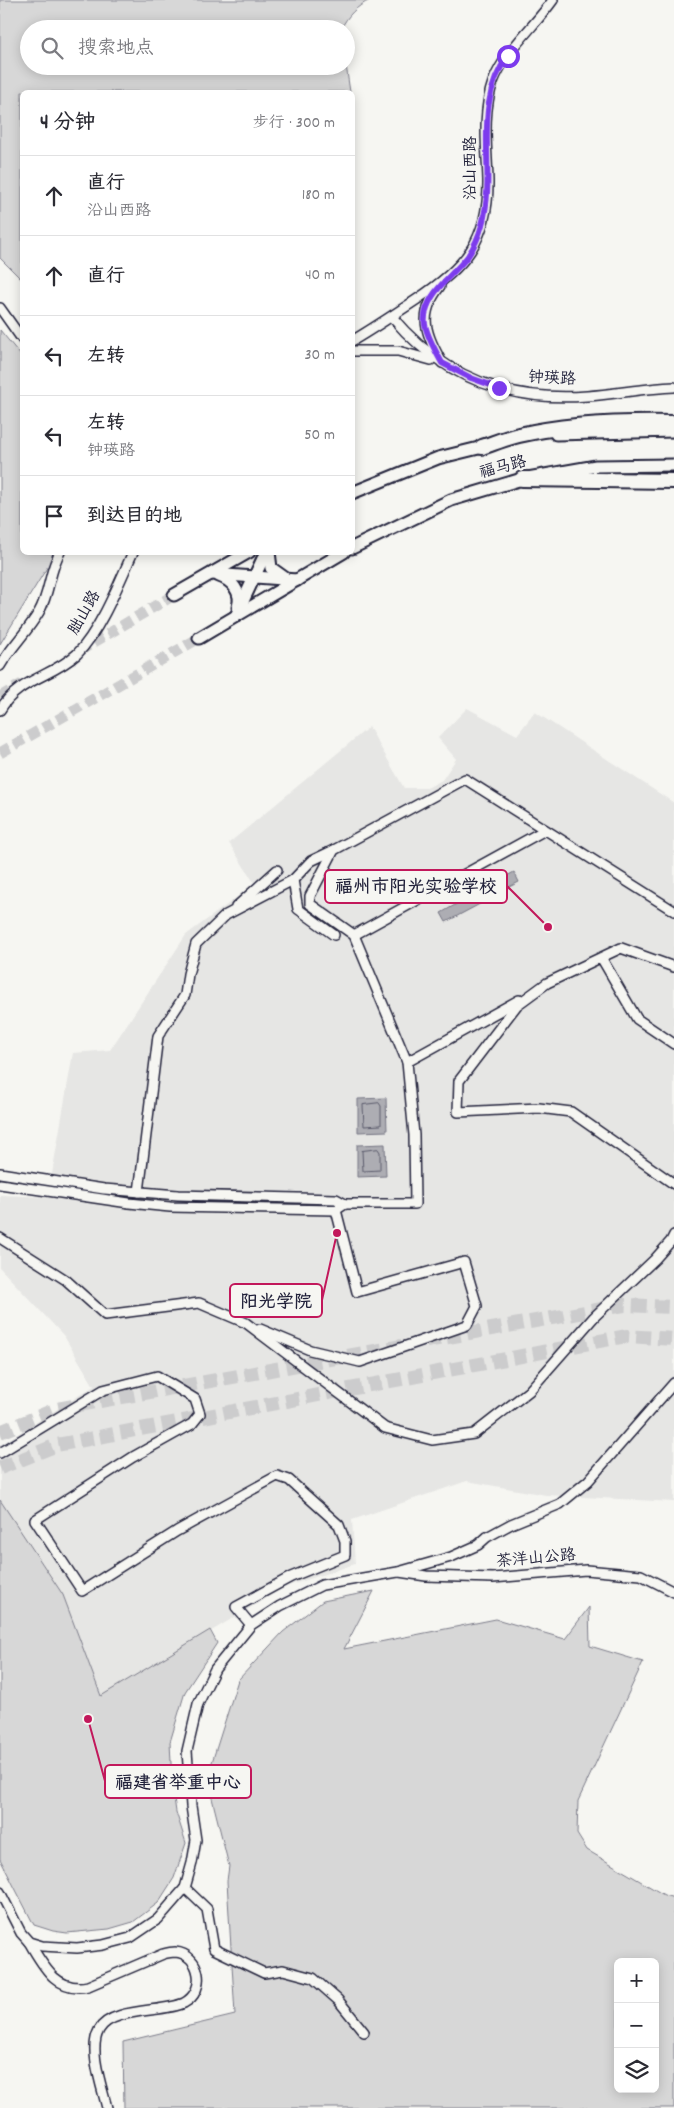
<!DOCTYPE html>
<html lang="zh">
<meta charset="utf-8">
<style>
:root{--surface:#fff;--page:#f7f7f7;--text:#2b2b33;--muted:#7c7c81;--line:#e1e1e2}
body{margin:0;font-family:Dekko,"LXGW WenKai TC",sans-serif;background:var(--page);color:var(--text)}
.controls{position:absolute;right:15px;bottom:15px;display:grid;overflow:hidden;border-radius:8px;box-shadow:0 2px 12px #0003}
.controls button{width:45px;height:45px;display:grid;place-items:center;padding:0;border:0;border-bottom:1px solid var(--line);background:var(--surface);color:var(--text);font:25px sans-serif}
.stop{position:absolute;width:15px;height:15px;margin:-11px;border:4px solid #7c3aed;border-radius:50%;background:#fff}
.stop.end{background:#7c3aed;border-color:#fff;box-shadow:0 1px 5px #0008}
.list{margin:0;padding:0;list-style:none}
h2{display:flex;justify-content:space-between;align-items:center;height:65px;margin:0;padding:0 20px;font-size:21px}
h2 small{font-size:16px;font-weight:400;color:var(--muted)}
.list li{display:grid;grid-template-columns:32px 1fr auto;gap:15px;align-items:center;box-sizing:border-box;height:80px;padding:0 20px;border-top:1px solid var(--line)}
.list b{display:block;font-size:19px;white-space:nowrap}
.list p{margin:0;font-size:16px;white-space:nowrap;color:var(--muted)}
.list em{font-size:16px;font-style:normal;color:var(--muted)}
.icon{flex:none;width:28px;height:28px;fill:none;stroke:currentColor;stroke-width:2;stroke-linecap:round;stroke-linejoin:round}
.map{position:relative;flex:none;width:674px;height:2108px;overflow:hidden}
.search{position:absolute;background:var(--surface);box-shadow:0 2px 12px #0003;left:20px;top:20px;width:335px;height:55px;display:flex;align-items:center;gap:12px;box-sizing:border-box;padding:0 18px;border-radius:28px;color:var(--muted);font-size:19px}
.panel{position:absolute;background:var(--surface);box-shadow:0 2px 12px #0003;left:20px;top:90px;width:335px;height:465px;border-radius:8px}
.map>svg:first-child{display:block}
.built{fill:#e6e6e4}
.green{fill:#d7d7d7;stroke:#7c7c89;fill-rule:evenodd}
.water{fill:#adadb3;stroke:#757583}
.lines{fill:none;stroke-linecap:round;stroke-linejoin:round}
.shore{stroke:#5a5a6b;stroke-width:1}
.major-tunnel{stroke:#cccccd;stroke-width:11;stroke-dasharray:11 5.5;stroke-linecap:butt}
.highway-tunnel{stroke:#cccccd;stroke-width:14;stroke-dasharray:14 7;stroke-linecap:butt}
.minor-casing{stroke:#22223b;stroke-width:12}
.major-casing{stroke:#22223b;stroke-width:15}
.highway-casing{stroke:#22223b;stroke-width:18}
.minor{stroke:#f6f6f2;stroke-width:9}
.major{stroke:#f6f6f2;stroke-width:11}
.highway{stroke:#f6f6f2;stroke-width:14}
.route{stroke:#7c3aed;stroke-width:6}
.labels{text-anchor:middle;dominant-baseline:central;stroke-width:4.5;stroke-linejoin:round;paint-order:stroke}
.street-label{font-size:16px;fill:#22223b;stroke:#f6f6f2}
.leader{fill:none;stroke:#c2185b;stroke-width:2}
.callout-dot{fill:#c2185b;stroke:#f6f6f2;stroke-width:2}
.callout{fill:#f6f6f2;stroke:#c2185b;stroke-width:2}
.callout-label{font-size:18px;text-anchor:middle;font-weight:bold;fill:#22223b}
</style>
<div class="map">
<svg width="674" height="2108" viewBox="0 0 674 2108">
<rect width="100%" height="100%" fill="#f6f6f2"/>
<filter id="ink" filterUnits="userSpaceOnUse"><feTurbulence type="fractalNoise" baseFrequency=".02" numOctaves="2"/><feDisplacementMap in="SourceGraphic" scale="10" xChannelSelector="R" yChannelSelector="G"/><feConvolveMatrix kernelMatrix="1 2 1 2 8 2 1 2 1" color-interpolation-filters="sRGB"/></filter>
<g filter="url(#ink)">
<path class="built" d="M 467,708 L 517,735 L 535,712 L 674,803 L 674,1502 L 546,1495 L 467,1481 L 352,1520 L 355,1564 L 285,1587 L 101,1697 L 63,1595 L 0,1500 L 0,1445 L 94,1386 L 64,1336 L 0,1268 L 0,1195 L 48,1197 L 73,1053 L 110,1050 L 186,935 L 255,884 L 229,843 L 369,727 L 404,788 L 427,788 L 442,780 L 456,759 L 438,738 Z"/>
<g class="green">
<path d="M 0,0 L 370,0 C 357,6 347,16 341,29 L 29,29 L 29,66 L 346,65 L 350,92 L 22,92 L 22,280 L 0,258 Z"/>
<path d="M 0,330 L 22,357 L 22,552 L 56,553 L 0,644 Z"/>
<path d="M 0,1500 L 63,1595 L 101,1696 L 210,1630 L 217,1643 L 185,1692 L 170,1742 L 172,1784 L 176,1812 L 186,1843 L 174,1878 L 158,1903 L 133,1922 L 109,1929 L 67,1933 L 53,1931 L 34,1925 L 0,1859 Z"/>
<path d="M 374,1591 L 344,1649 L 496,1619 L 565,1639 L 589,1607 L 590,1646 L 643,1662 L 578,1801 L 577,1834 L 587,1850 L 664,1895 L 674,1898 L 674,2108 L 124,2108 L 123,2042 L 235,2015 L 227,1881 L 229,1866 L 207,1778 L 238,1680 L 283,1632 L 323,1601 ZM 618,1962 L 655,1962 L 655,2089 L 618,2089 Z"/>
</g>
<g class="water">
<path d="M 514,872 L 519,882 L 501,891 L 496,882 Z"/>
<path d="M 488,886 L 493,897 L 446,922 L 441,913 Z"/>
<path d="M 386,1098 L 387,1131 L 358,1132 L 358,1099 Z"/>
<path d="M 385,1144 L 386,1176 L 357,1177 L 357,1145 Z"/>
</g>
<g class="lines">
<g class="shore">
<path d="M 379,1103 L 381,1106 L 381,1125 L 364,1126 L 363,1105 Z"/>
<path d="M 378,1149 L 380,1152 L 380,1170 L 363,1171 L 362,1151 Z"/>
</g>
<g class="major-tunnel">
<path d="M 79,651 L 174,595"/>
<path d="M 0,697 L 22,684"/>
<path d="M 0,753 L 199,638"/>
</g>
<g class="highway-tunnel">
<path d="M 426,1341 L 624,1305 L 674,1307"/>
<path d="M 0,1432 L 57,1409 L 402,1346"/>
<path d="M 0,1468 L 57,1445 L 626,1336 L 674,1339"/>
</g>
<g class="minor-casing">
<g id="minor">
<path d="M 440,286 C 417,316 426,333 442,363"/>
<path d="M 0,308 L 22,339"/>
<path d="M 392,317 C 443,378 508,402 587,396 C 616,394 645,388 674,387"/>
<path d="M 352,341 C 374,328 395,314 416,300 C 464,268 489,241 488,180 C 487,148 482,113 493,82 C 505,51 534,27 553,0"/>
<path d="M 352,351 L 398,351 L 431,360"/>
<path d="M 0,666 C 11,647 28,631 39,612 C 50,593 49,571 60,552"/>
<path d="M 0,710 C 18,679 52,677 77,654 C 100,631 119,583 133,552"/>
<path d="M 334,850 L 311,861 L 293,880 L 298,909 L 334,935"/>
<path d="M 236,907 L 277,870"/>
<path d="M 354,935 L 545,830"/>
<path d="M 602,959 L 637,1019 L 674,1044"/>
<path d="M 674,967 L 621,948 L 547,983 L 517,1005 L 459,1081 L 458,1112 L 539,1108 L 571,1112 L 674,1184"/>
<path d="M 407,1062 L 519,1000"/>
<path d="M 0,1173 L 104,1189 L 178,1195 L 336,1199 L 345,1204 L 336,1210 L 170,1207 L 129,1203 L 0,1184"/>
<path d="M 139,1192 L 158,1036 L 185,995 L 188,974 L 196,944 L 226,915 L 293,880"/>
<path d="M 345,1204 L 415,1204 L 414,1135 L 407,1062 L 354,935 L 310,904 L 310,896 L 334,850 L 465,779 L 674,911"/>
<path d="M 0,1238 L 66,1280 L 105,1315 L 199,1303 L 246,1323 L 385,1428 L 432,1440 L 474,1434 L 529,1391 L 594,1317 L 655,1259 L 671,1241 L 674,1235"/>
<path d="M 260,1329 L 310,1350 L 360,1362 L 467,1325 L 477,1306 L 464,1262 L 357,1292 L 336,1210"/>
<path d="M 0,1453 L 103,1390 L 157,1376 L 195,1399 L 200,1414 L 192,1424 L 133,1457 L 35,1520 L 82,1591 L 177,1531 L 277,1476 L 289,1480 L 339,1525 L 345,1541 L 345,1555 L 291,1577 L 236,1607 L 251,1625"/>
<path d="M 399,1572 L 426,1576 L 493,1578 L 586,1570 L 641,1575 L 674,1592"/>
<path d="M 185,1888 L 207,1909 L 214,1949 L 264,1973 L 283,1970 L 313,1978 L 338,2000 L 364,2032"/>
<path d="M 0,1892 L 21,1933 L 29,1942 L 42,1946 L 77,1948 L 103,1945 L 130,1938 L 158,1919 L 185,1888 L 192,1863 L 196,1840 L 191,1806 L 187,1751 L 198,1704 L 215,1669 L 251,1625 L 280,1606 L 322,1585 L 398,1572 L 451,1557 L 478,1545 L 487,1537 L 511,1524 L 560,1504 L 588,1481 L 674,1383"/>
<path d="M 29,1942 C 43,1965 56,1993 88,1986 L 163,1954 C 167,1953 171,1952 175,1952 C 201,1954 207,1991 184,2003 C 163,2013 111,2007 99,2030 C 88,2049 102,2087 107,2108"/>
</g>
</g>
<g class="major-casing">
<g id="major">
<path d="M 556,434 L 674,431"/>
<path d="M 352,493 L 438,458 L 491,445"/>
<path d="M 352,548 L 451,500 L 522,479 L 596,466 L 674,465"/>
<path d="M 269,552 L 271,568 L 285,578"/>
<path d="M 212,574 L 297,580"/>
<path d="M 219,576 C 231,580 243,592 238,607"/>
<path d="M 174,595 L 249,552"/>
<path d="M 236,616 L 266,552"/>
<path d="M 199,638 L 344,552"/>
</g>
</g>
<g class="highway-casing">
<g id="highway">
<path d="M 482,447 C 494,443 506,438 519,435 C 567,424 625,422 674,423"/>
<path d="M 522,479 L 674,481"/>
</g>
</g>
<use href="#minor" class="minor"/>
<use href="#major" class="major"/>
<use href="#highway" class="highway"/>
</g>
</g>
<g class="lines" filter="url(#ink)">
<path class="route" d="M 499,388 L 471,378 L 442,363 C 436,352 428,338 425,325 C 421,296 453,276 468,256 C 474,247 479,236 482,225 C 498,168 470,108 508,56"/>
</g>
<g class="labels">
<g class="street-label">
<text transform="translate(471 168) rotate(-90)">沿山西路</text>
<text transform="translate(552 379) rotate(3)">钟瑛路</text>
<text transform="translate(503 468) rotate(-15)">福马路</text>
<text transform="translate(85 613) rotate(-60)">胐山路</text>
<text transform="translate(536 1559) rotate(-5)">茶洋山公路</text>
</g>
</g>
<path class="leader" d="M548 927L507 886M337 1233L322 1300M88 1719L105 1781"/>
<g class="callout-dot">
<circle cx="548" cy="927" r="5"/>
<circle cx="337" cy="1233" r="5"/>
<circle cx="88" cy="1719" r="5"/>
</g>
<g class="callout">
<rect x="325" y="870" width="182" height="33" rx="5"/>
<rect x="230" y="1284" width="92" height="33" rx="5"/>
<rect x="105" y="1765" width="146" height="33" rx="5"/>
</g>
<g class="callout-label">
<text x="416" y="892">福州市阳光实验学校</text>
<text x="276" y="1307">阳光学院</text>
<text x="178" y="1788">福建省举重中心</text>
</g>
</svg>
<div class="controls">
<button>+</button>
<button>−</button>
<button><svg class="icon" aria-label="layers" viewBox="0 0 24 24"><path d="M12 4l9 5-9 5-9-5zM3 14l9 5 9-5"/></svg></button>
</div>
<div class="stop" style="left:508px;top:56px"></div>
<div class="stop end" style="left:499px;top:388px"></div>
<div class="search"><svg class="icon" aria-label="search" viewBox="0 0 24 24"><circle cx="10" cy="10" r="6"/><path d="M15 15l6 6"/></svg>搜索地点</div>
<section class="panel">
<h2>4 分钟<small>步行 · 300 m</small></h2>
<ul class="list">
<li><svg class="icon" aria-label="ahead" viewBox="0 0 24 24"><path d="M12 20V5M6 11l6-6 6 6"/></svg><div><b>直行</b><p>沿山西路</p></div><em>180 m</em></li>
<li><svg class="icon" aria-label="ahead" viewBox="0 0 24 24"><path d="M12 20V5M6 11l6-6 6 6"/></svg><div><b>直行</b></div><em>40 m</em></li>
<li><svg class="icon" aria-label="left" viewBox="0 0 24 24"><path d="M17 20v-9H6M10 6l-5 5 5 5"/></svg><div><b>左转</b></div><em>30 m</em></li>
<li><svg class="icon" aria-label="left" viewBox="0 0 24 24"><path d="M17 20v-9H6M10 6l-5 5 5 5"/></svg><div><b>左转</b><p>钟瑛路</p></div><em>50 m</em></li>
<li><svg class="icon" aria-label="arrive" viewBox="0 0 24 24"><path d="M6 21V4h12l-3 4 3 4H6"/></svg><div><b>到达目的地</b></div></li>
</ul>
</section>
</div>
